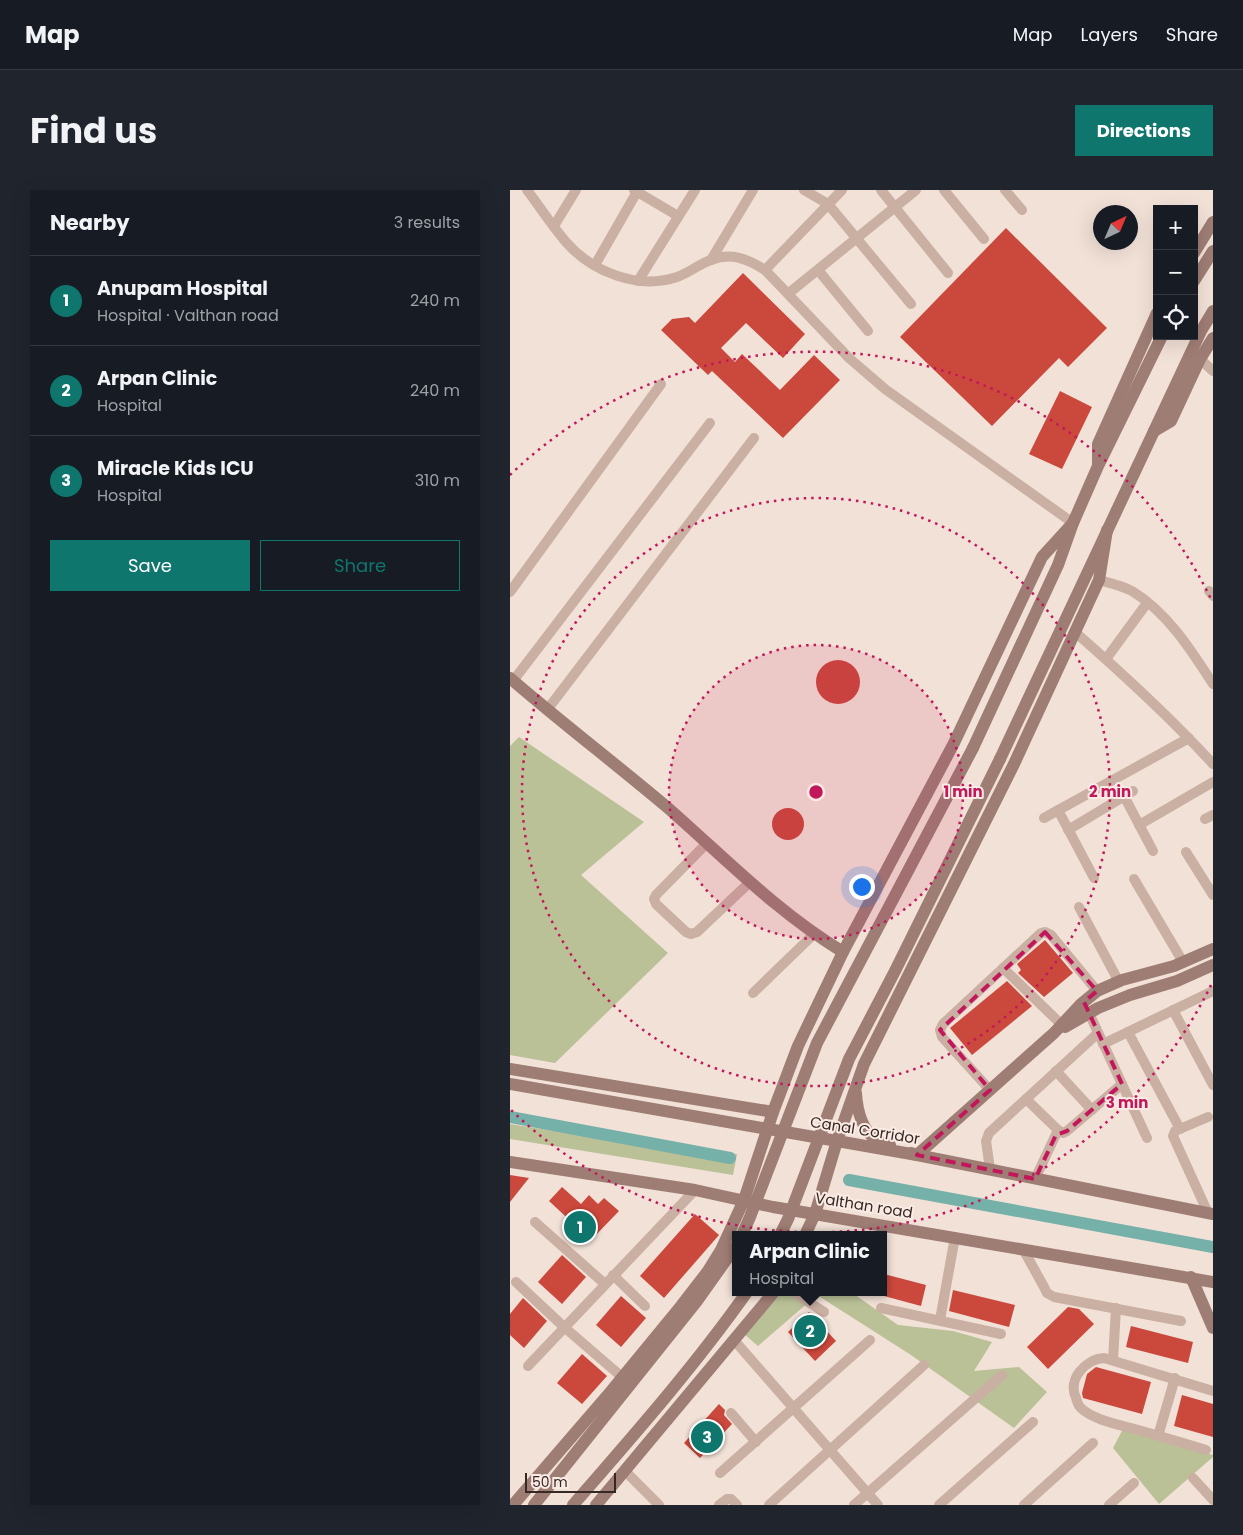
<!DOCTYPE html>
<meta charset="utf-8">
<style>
:root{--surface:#171b24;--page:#20242c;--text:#f1f3f6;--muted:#9ea1a6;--line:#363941;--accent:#0f766e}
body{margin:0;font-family:Poppins,sans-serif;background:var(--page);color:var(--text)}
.controls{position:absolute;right:15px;top:15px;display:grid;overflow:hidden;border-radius:0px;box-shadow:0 5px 20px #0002}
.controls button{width:45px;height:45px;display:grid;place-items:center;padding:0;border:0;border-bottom:1px solid var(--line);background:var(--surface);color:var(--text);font:25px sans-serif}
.compass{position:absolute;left:583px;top:15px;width:45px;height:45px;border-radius:50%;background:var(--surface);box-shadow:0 5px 20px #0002;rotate:44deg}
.scale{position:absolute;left:15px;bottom:12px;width:91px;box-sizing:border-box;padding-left:5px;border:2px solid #352825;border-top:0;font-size:14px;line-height:18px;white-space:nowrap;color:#352825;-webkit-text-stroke:4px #faece4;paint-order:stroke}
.you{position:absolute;left:351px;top:696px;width:18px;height:18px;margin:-12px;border:4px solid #fff;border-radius:50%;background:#1a73e8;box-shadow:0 0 0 8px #1a73e833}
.badge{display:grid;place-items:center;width:32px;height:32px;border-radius:50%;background:var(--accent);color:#fff;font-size:16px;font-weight:700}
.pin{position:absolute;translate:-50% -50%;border:2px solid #fff;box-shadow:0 1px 5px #0006}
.popup{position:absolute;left:222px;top:1041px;width:155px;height:65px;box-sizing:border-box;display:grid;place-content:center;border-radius:0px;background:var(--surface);filter:drop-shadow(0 1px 4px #0005);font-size:16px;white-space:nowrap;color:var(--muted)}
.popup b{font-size:19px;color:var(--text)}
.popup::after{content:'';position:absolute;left:50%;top:100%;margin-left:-10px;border:10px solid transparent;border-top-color:var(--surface)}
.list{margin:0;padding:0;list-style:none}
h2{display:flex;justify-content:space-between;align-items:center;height:65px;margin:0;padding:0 20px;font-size:21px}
h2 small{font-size:16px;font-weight:400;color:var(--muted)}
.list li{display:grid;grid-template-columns:32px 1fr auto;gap:15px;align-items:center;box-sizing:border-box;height:90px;padding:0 20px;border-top:1px solid var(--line)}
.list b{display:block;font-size:19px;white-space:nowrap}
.list p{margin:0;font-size:16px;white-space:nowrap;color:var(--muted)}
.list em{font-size:16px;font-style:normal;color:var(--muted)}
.actions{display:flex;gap:10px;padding:15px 20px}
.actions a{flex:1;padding:11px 0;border:1px solid var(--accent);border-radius:0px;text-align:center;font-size:18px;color:var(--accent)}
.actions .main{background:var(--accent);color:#fff}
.icon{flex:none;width:28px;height:28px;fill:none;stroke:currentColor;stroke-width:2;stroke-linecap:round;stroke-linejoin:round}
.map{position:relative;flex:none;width:703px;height:1315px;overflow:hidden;border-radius:0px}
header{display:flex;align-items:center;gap:30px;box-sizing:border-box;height:70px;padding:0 25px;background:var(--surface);border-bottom:1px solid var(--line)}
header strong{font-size:24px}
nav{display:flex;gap:28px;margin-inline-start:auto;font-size:18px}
.intro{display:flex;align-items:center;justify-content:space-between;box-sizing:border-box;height:120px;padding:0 30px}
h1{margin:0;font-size:35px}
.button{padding:12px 22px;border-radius:0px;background:var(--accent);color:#fff;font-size:18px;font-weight:700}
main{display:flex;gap:30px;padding:0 30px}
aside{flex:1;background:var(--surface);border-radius:0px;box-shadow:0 5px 20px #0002}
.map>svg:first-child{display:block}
.green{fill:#bac197}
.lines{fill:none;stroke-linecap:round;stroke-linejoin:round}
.canal{stroke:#75b0a9;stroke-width:12}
.building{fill:#cb483c}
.street{stroke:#caafa3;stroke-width:10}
.secondary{stroke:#9e7d74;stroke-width:12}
.secondary-bridge{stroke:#9e7d74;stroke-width:12}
.marked{fill:none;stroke:#c2185b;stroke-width:4;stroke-dasharray:10 6;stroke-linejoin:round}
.ring{fill:none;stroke:#c2185b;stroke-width:2.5;stroke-dasharray:2.5 5}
.labels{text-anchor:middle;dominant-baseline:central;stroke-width:4;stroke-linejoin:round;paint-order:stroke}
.street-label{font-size:15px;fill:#352825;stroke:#faece4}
.centre{fill:#c2185b;stroke:#faece4;stroke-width:2.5}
.ring-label{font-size:15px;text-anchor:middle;font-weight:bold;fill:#c2185b;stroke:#faece4;stroke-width:4;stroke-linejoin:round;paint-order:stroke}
</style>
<header>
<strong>Map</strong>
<nav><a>Map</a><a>Layers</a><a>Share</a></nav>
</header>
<div class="intro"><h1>Find us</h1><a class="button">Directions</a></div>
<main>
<aside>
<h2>Nearby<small>3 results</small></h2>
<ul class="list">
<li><span class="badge">1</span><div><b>Anupam Hospital</b><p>Hospital · Valthan road</p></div><em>240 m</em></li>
<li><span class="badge">2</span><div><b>Arpan Clinic</b><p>Hospital</p></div><em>240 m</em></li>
<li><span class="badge">3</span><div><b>Miracle Kids ICU</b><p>Hospital</p></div><em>310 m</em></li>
</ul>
<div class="actions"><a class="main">Save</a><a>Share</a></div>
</aside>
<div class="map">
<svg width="703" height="1315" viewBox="0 0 703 1315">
<rect width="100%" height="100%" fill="#f2e1d7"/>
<g class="green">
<path d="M 9,547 L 134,632 L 71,685 L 158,763 L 45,873 L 0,865 L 0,556 Z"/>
<path d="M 0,934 L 142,956 L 227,964 L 223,985 L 0,949 Z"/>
<path d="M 271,1102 L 341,1102 L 388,1135 L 443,1141 L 482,1152 L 464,1181 L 509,1177 L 537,1202 L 504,1238 L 401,1165 L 307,1105 L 248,1156 L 234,1144 Z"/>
<path d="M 613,1239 L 703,1265 L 703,1267 L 649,1314 L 603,1258 Z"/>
</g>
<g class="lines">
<g class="canal">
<path d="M 0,927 L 220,968"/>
<path d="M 339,990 L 703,1057"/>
</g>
</g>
<g class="building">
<path d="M 496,38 L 597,138 L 558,177 L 549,168 L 482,236 L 390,147 Z"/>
<path d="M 233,83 L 295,144 L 273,168 L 236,133 L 211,158 L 225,172 L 232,164 L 270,200 L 304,165 L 330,190 L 273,248 L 202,181 L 198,185 L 151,140 L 162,129 L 179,127 L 185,133 Z"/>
<path d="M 550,201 L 582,217 L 552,279 L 519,264 Z"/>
<circle cx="328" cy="492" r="22"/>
<circle cx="278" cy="634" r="16"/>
<path d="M 535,750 L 563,783 L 534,807 L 508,783 L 511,780 L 507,774 Z"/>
<path d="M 497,791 L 522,816 L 462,865 L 440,838 Z"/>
<path d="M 0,985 L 19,988 L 0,1012 Z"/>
<path d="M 52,997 L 71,1014 L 79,1005 L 88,1014 L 94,1008 L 109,1021 L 81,1050 L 39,1011 Z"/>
<path d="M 185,1024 L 209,1045 L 154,1108 L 130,1086 Z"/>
<path d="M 52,1065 L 76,1087 L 52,1114 L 28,1092 Z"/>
<path d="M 374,1084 L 416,1095 L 411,1116 L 374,1106 Z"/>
<path d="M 443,1100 L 505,1115 L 499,1137 L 439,1121 Z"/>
<path d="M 111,1106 L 136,1128 L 111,1157 L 86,1135 Z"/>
<path d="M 13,1108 L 37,1131 L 14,1158 L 0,1145 L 0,1124 Z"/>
<path d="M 558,1117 L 569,1119 L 584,1134 L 538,1179 L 517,1157 Z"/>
<path d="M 299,1122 L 326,1151 L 305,1171 L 278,1142 Z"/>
<path d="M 621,1136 L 683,1152 L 678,1173 L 616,1157 Z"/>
<path d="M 72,1164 L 97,1186 L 72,1214 L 47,1193 Z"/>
<path d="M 586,1177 L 641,1192 L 632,1224 L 573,1208 L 572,1203 L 577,1184 Z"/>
<path d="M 672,1205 L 703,1214 L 703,1247 L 664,1236 Z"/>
<path d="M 209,1214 L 215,1220 L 214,1225 L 222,1234 L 190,1268 L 174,1253 Z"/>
</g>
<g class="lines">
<g class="street">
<path d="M 17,0 C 30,17 42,36 56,52 C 82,82 128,100 167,87 C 179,83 189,74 201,70 C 221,62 238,69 255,80 L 339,168 L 375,199 L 563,333"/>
<path d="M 124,0 L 168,26"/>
<path d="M 294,0 L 318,14 L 401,114"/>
<path d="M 371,0 L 438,83"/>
<path d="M 434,0 L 474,49"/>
<path d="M 495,0 L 512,20"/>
<path d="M 44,36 L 66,0"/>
<path d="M 201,70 L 243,0"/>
<path d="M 85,75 L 128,0"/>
<path d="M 255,80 L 332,0"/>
<path d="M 308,80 L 358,141"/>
<path d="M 128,91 L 185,0"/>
<path d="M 279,103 L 406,0"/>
<path d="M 690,169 L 703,181"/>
<path d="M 589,390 C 600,393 613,396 622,401 C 658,423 681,460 703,494"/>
<path d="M 699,401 L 703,406"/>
<path d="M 0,402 L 151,194"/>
<path d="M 565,442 C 613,484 660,527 703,574"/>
<path d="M 596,469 L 637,413"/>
<path d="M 3,491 L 200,233"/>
<path d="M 37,520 L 244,248"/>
<path d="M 614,606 L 643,661"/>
<path d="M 548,620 L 584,688"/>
<path d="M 534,628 L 679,548"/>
<path d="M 695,629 L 703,625"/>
<path d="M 629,635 L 703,592"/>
<path d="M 558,640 L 623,601"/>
<path d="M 197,653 L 146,705 L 144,709 L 146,714 L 176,742 L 181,744 L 187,742 L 240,692"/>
<path d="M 676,662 L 703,705"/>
<path d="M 624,689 L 673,772"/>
<path d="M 569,717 L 609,792"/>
<path d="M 493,778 L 552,835"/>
<path d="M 243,803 L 304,744"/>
<path d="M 663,820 L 703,895"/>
<path d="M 579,823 L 637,948"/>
<path d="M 618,842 L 670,939"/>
<path d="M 593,854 L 703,801"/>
<path d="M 546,881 L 582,920"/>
<path d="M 480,900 L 432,847 L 430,840 L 433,834 L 531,743 L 535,742 L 541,745 L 587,801"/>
<path d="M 516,909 L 548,940 L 553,943 L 557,941 L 612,894"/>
<path d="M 698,927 L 665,941 L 663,946 L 698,1023"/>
<path d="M 480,979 L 476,951 L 479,943 L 588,843"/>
<path d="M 525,989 L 548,940"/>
<path d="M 25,1032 L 95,1094"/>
<path d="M 513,1059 L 534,1097 L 537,1103 L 544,1107 L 671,1131"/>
<path d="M 103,1085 L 135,1116"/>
<path d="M 6,1092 L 54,1137 L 112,1187"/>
<path d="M 283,1102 L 314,1122"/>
<path d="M 371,1118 L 491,1144"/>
<path d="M 430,1130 L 445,1047"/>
<path d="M 224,1150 L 368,1315"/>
<path d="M 603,1170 L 606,1118"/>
<path d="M 18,1176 L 185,1000"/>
<path d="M 221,1223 L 246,1252"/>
<path d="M 648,1246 L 665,1188"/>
<path d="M 696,1260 C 671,1252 646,1245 621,1238 C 606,1234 582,1229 571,1218 C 568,1216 567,1211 566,1208 C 557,1189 576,1169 594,1168 L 703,1201"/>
<path d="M 115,1281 L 149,1315"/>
<path d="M 210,1283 L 360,1150"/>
<path d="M 683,1288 L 703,1310"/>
<path d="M 209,1315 L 217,1309 L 221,1309 L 227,1315"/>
<path d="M 259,1315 L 414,1175"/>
<path d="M 344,1315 L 492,1185"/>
<path d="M 429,1315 L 523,1232"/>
<path d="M 514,1315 L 583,1253"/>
<path d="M 599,1315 L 624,1293"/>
</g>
<g class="secondary">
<path d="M 684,63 L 703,32"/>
<path d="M 684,91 L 703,61"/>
<path d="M 644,241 L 661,231 L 690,169 L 703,148"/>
<path d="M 588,273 L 588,254 L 647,123"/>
<path d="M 0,488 C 52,533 106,574 158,618 C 215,668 268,723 333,762"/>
<path d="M 463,558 L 548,375 L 563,333 L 588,276 L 652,146"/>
<path d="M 490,569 L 691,141 L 703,121"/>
<path d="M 555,837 L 588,818 L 620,805 L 667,791 L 703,775"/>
<path d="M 0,879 L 263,922"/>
<path d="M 0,894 L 407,965 L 703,1024"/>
<path d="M 346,903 C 347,919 351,938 365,949 C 369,952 376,953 380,955"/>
<path d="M 401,963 L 407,965 L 544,843 L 570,815 L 587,801 L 612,790 L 664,776 L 703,759"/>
<path d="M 0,972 L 185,1000 L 263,1017 L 703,1092"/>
<path d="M 295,1045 L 305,1024 L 327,951 L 354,874 L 504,574 L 589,390 L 597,340"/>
<path d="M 681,1087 L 703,1138"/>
<path d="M 3,1315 L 97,1206 L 171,1116 L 198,1081 L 211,1060 L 234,1010 L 263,922 L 288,856 L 333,762 L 444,553 L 532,367 L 563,333"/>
<path d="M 24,1315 L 187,1111 L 226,1056"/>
<path d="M 63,1315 C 123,1246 184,1177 237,1102"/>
<path d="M 86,1315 L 264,1102"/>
</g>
<g class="secondary-bridge">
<path d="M 232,1045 L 240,1027 L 307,853 L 463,558"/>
<path d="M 270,1045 L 278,1029 L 339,869 L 385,781 L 490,569"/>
</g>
</g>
<path class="marked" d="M 535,742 L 587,801 L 574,812 L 612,894 L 557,941 L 546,945 L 525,989 L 407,965 L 480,900 L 430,840 Z"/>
<circle cx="306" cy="602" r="147" fill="#c2185b" fill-opacity=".12"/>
<g class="ring">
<circle cx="306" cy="602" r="147"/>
<circle cx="306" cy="602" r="294"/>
<path d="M701 795A440 440 0 0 1 0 919M0 285A440 440 0 0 1 701 409"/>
</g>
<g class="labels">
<g class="street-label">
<text transform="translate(355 940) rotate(9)">Canal Corridor</text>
<text transform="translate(354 1015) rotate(9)">Valthan road</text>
</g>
</g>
<circle cx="306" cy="602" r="8" class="centre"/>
<g class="ring-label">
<text x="453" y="607">1 min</text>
<text x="600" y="607">2 min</text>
<text x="617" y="918">3 min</text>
</g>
</svg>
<div class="controls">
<button>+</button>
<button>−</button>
<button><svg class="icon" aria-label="locate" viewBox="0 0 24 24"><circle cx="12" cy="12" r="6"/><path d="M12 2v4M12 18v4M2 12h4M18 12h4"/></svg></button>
</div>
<svg class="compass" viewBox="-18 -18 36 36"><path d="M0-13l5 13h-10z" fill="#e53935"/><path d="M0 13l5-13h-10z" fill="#9ea1a6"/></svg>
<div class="scale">50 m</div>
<div class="you"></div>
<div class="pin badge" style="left:70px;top:1037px">1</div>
<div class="pin badge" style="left:300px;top:1141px">2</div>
<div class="popup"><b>Arpan Clinic</b>Hospital</div>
<div class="pin badge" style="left:197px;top:1247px">3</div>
</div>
</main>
